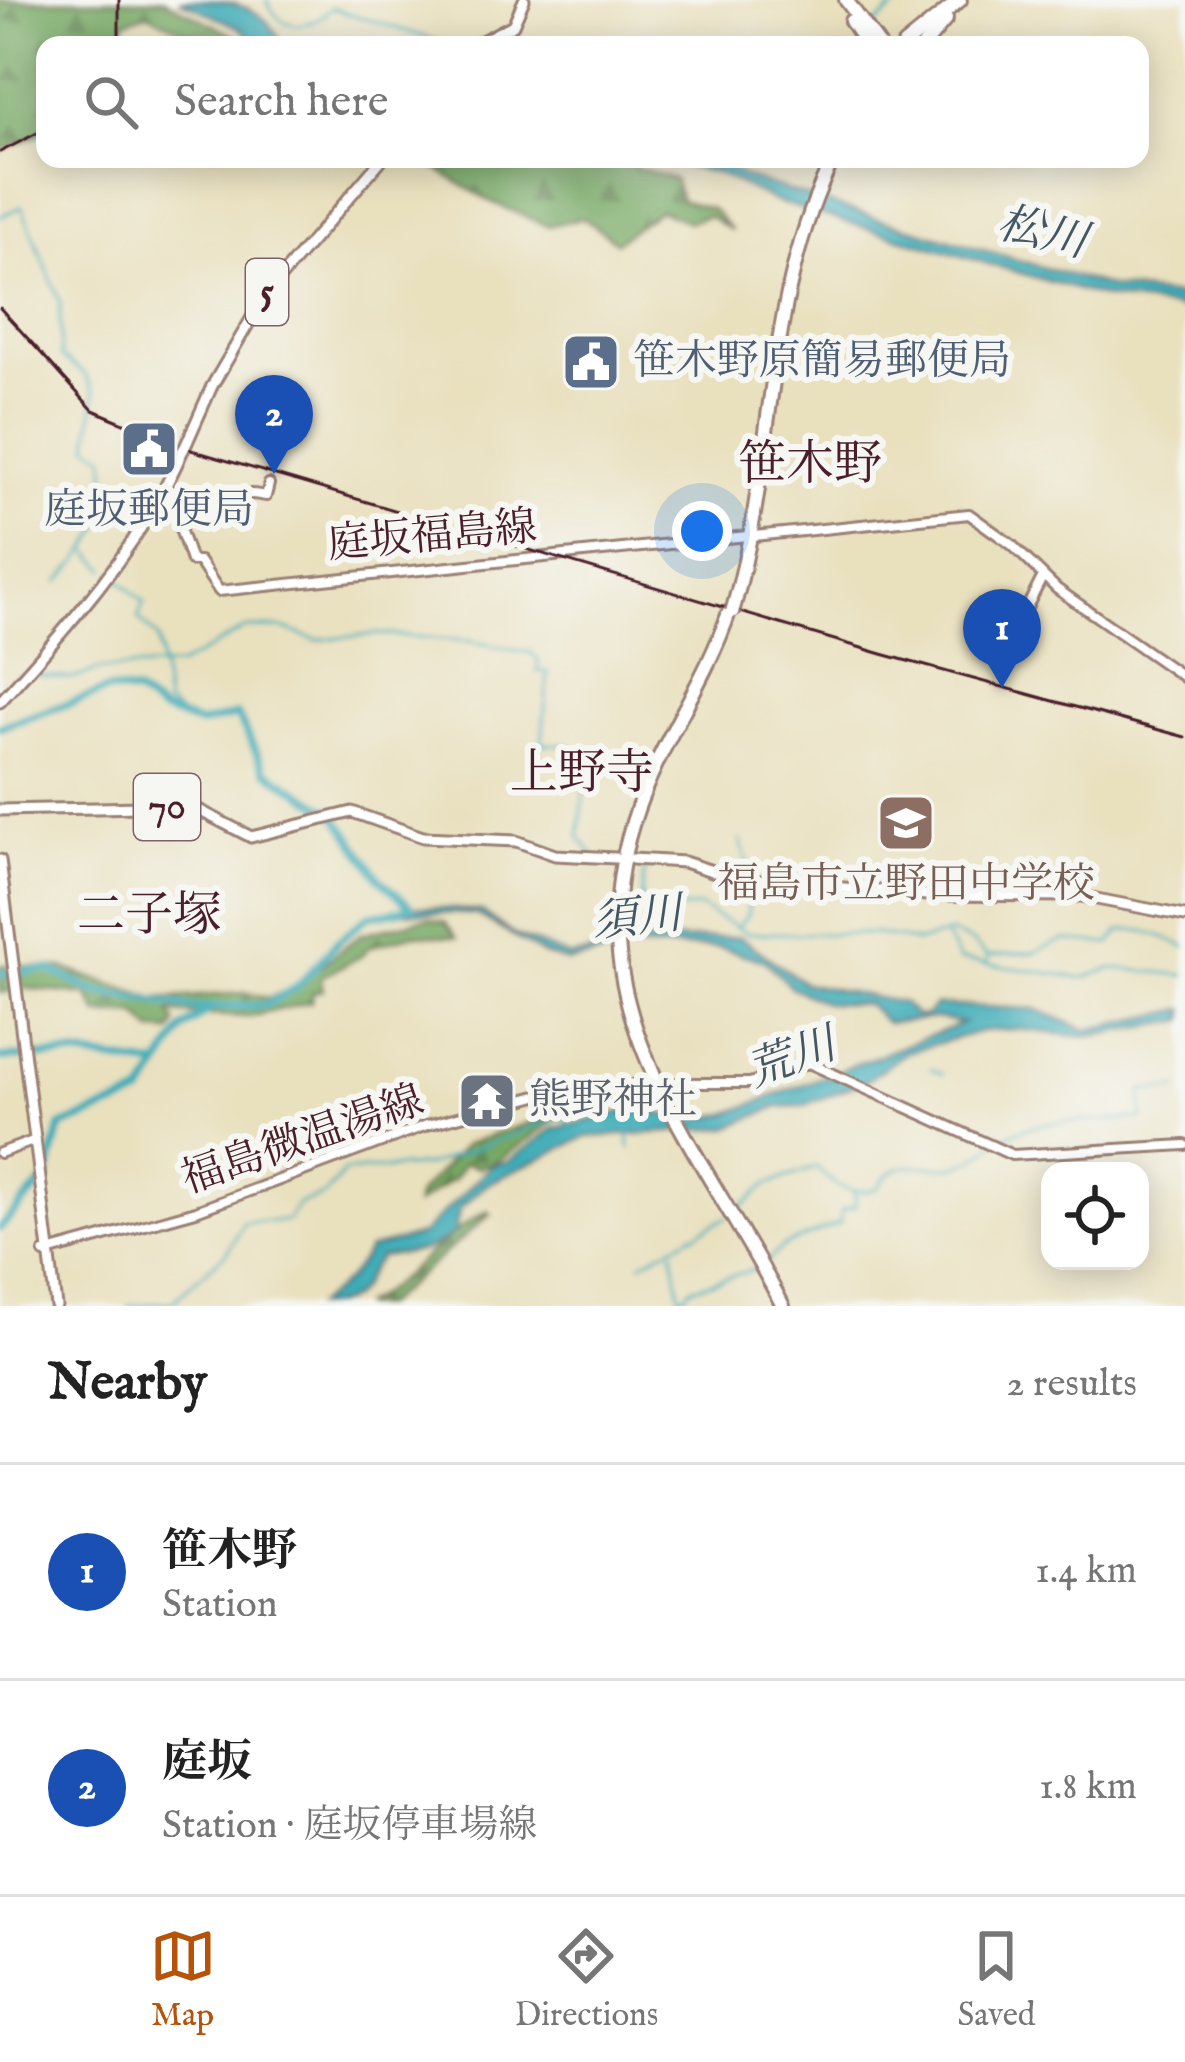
<!DOCTYPE html>
<meta charset="utf-8">
<style>
:root{--surface:#fff;--page:#f2f2f2;--text:#222;--muted:#767676;--line:#e0e0e0;--accent:#b45309}
body{margin:0;font-family:"IM FELL English","Noto Serif JP",serif;background:var(--page);color:var(--text)}
.controls{position:absolute;right:36px;bottom:36px;display:grid;overflow:hidden;border-radius:24px;box-shadow:0 6px 30px #0003}
.controls button{width:108px;height:108px;display:grid;place-items:center;padding:0;border:0;border-bottom:3px solid var(--line);background:var(--surface);color:var(--text);font:60px sans-serif}
.you{position:absolute;left:702px;top:531px;width:42px;height:42px;margin:-30px;border:9px solid #fff;border-radius:50%;background:#1a73e8;box-shadow:0 0 0 18px #1a73e833}
.badge{display:grid;place-items:center;width:78px;height:78px;border-radius:50%;background:var(--accent);color:#fff;font-size:39px;font-weight:700}
.pin{position:absolute;translate:-50% -99px;filter:drop-shadow(0 3px 6px #0008)}
.pin::after{content:'';position:absolute;top:63px;width:42px;height:36px;background:inherit;clip-path:polygon(0 0,100% 0,50% 100%)}
.list{margin:0;padding:0;list-style:none}
h2{display:flex;justify-content:space-between;align-items:center;height:156px;margin:0;padding:0 48px;font-size:51px}
h2 small{font-size:39px;font-weight:400;color:var(--muted)}
.list li{display:grid;grid-template-columns:78px 1fr auto;gap:36px;align-items:center;box-sizing:border-box;height:216px;padding:0 48px;border-top:3px solid var(--line)}
.list b{display:block;font-size:45px;white-space:nowrap}
.list p{margin:0;font-size:39px;white-space:nowrap;color:var(--muted)}
.list em{font-size:39px;font-style:normal;color:var(--muted)}
.icon{flex:none;width:66px;height:66px;fill:none;stroke:currentColor;stroke-width:2;stroke-linecap:round;stroke-linejoin:round}
.map{position:relative;flex:none;width:1185px;height:1306px;overflow:hidden}
.search{position:absolute;background:var(--surface);box-shadow:0 6px 30px #0003;left:36px;right:36px;top:36px;height:132px;display:flex;align-items:center;gap:30px;box-sizing:border-box;padding:0 42px;border-radius:24px;color:var(--muted);font-size:45px}
.sheet{height:588px;background:var(--surface)}
nav{display:flex;justify-content:space-around;align-items:center;box-sizing:border-box;height:168px;border-top:3px solid var(--line);background:var(--surface);font-size:33px;color:var(--muted)}
nav a{display:grid;justify-items:center;gap:6px}
nav .on{color:var(--accent)}
.map>svg:first-child{display:block}
.forest{fill:url(#forest-firs);stroke:#606447;stroke-width:3}
.water{fill:#3cacb7;stroke:#436671;stroke-width:3}
.lines{fill:none;stroke-linecap:round;stroke-linejoin:round}
.stream{stroke:#3cacb7;stroke-width:3}
.river{stroke:#3cacb7;stroke-width:8}
.secondary-casing{stroke:#9a8074;stroke-width:14}
.primary-casing{stroke:#9a8074;stroke-width:15}
.motorway-casing{stroke:#9a8074;stroke-width:18}
.secondary{stroke:#fff;stroke-width:8}
.primary{stroke:#fff;stroke-width:9}
.motorway{stroke:#fff;stroke-width:12}
.rail{stroke:#4a1f2b;stroke-width:3}
.primary-bridge-casing{stroke:#9a8074;stroke-width:15;stroke-linecap:butt}
.motorway-bridge-casing{stroke:#9a8074;stroke-width:18;stroke-linecap:butt}
.primary-bridge{stroke:#fff;stroke-width:9}
.motorway-bridge{stroke:#fff;stroke-width:12}
.labels{text-anchor:middle;dominant-baseline:central;stroke-width:12;stroke-linejoin:round;paint-order:stroke}
.shield{fill:#f6f6f2;stroke:#7e6067;stroke-width:3}
.shield-label{font-size:39px;font-weight:bold;fill:#4a1f2b}
.service-label{font-size:42px;fill:#4e5e75;stroke:#f6f6f2;text-anchor:start}
.street-label{font-size:42px;fill:#4a1f2b;stroke:#f6f6f2}
.education-label{font-size:42px;fill:#785e54;stroke:#f6f6f2}
.worship-label{font-size:42px;fill:#5b616d;stroke:#f6f6f2;text-anchor:start}
.water-label{font-size:45px;font-style:italic;fill:#445763;stroke:#f6f6f2}
.quarter-label{font-size:48px;fill:#4a1f2b;stroke:#f6f6f2}
</style>
<div class="map">
<svg width="1185" height="1306" viewBox="0 0 1185 1306">
<defs>
<pattern id="forest-firs" width="22" height="20" patternUnits="userSpaceOnUse" patternTransform="scale(3)"><rect width="22" height="20" fill="#76a863"/><path d="M5 1l3.5 6h-7zM16 11l3.5 6h-7z" fill="#638852"/></pattern>
</defs>
<rect width="100%" height="100%" fill="#f6f6f2"/>
<filter id="ink" filterUnits="userSpaceOnUse"><feTurbulence type="fractalNoise" baseFrequency=".00833" numOctaves="2"/><feDisplacementMap in="SourceGraphic" scale="24" xChannelSelector="R" yChannelSelector="G"/><feConvolveMatrix kernelMatrix="1 2 1 2 8 2 1 2 1" color-interpolation-filters="sRGB"/></filter>
<filter id="wash" filterUnits="userSpaceOnUse"><feTurbulence type="fractalNoise" baseFrequency=".004" numOctaves="4" result="noise"/><feDisplacementMap in="SourceGraphic" scale="48" xChannelSelector="R" yChannelSelector="G"/><feGaussianBlur stdDeviation="2.7" result="paint"/><feColorMatrix in="noise" values="0 0 0 0 0 0 0 0 0 0 0 0 0 0 0 0 0 1.4 0 .05"/><feComposite in="paint" operator="in"/></filter>
<g filter="url(#wash)">
<rect width="100%" height="100%" fill="#e9e0be"/>
<g class="forest">
<path d="M 0,0 L 165,0 L 252,45 L 224,45 L 208,33 L 187,33 L 147,14 L 124,22 L 126,45 L 45,45 L 45,132 L 0,151 Z"/>
<path d="M 420,159 L 610,159 L 674,179 L 681,200 L 712,209 L 732,231 L 709,216 L 688,222 L 659,210 L 616,242 L 584,218 L 547,226 L 487,200 Z"/>
<path d="M 427,918 L 445,922 L 456,937 L 414,934 L 368,947 L 363,955 L 321,977 L 323,990 L 313,992 L 311,1002 L 249,1017 L 170,1013 L 176,1022 L 172,1032 L 152,1031 L 137,1015 L 99,1015 L 88,995 L 23,988 L 0,993 L 0,965 L 63,968 L 155,999 L 244,993 L 269,998 L 296,986 L 361,934 Z"/>
<path d="M 552,1115 L 561,1116 L 499,1160 L 480,1168 L 464,1163 L 454,1179 L 416,1205 L 417,1195 L 466,1144 Z"/>
<path d="M 488,1211 L 491,1214 L 383,1306 L 360,1306 C 403,1286 441,1234 488,1211 Z"/>
</g>
<g class="water">
<path d="M 179,0 C 222,0 264,0 282,45 L 257,45 L 240,28 Z"/>
<path d="M 648,159 L 720,160 L 744,177 L 899,225 L 1113,288 L 1185,297 L 1185,309 L 1106,298 L 774,201 L 717,173 Z"/>
<path d="M 407,906 L 481,911 L 512,934 L 570,957 L 637,942 L 740,937 L 804,983 L 903,1003 L 916,1016 L 927,1015 L 935,1005 L 1035,1009 L 1087,1030 L 1185,1009 L 1185,1020 L 1086,1037 L 1017,1029 L 982,1031 L 906,1052 L 866,1081 L 802,1106 L 777,1107 L 728,1128 L 586,1137 L 487,1184 L 460,1208 L 454,1233 L 444,1240 L 425,1250 L 380,1257 C 357,1284 364,1306 315,1306 L 348,1279 L 369,1249 L 421,1235 L 491,1166 L 509,1161 L 553,1129 L 634,1109 L 693,1119 L 727,1114 L 963,1023 L 937,1018 L 886,1023 L 868,1004 L 826,1003 L 791,987 L 765,961 L 719,947 L 634,948 L 568,962 L 544,955 L 476,914 L 395,912 Z"/>
</g>
<g class="lines">
<g class="stream">
<path d="M 267,0 C 279,32 311,31 331,8 L 451,45"/>
<path d="M 871,29 L 904,0"/>
<path d="M 0,216 L 22,207 L 60,302 L 61,357 L 85,374 L 95,393 L 89,446 L 105,456 C 111,519 102,536 59,582"/>
<path d="M 88,550 L 106,569"/>
<path d="M 114,575 L 144,602 L 138,618 L 158,638 L 166,704 L 179,714"/>
<path d="M 247,628 L 283,628 L 316,640 L 378,634 L 469,641 L 532,653 L 539,661 L 537,671 L 548,672 L 542,744 L 571,745 L 587,768 L 579,837 L 593,854"/>
<path d="M 29,674 L 72,679 L 102,669 L 179,666 L 244,629"/>
<path d="M 0,693 L 20,674"/>
<path d="M 740,840 L 752,878"/>
<path d="M 645,864 L 641,899 L 676,910 L 699,907 L 747,933 L 878,934 L 918,942 L 950,933 L 972,942 L 988,957 L 987,964"/>
<path d="M 736,928 L 747,916 L 753,883"/>
<path d="M 610,931 L 612,962"/>
<path d="M 945,935 L 959,960 L 1083,978 L 1113,968 L 1185,975"/>
<path d="M 329,950 L 349,932"/>
<path d="M 989,956 L 1036,952 L 1063,940 L 1110,944 L 1120,931 C 1144,927 1164,936 1185,947"/>
<path d="M 931,1069 L 942,1074"/>
<path d="M 626,1090 L 627,1110"/>
<path d="M 629,1132 L 630,1148"/>
<path d="M 735,1212 L 768,1184 L 817,1167 C 832,1187 854,1196 878,1188 C 897,1151 930,1174 960,1165 C 985,1157 990,1143 1012,1133 C 1050,1117 1102,1122 1143,1119 L 1142,1091 L 1179,1089"/>
<path d="M 673,1252 L 680,1295"/>
<path d="M 641,1263 L 727,1217"/>
<path d="M 763,1265 L 783,1246 L 840,1223 L 842,1210 L 855,1206 L 855,1193"/>
<path d="M 128,1306 L 172,1302 L 227,1252 L 244,1222 L 287,1221 L 298,1204 L 325,1195 L 344,1172 L 430,1165 L 545,1123 L 563,1118 L 572,1124"/>
<path d="M 674,1306 L 691,1288 L 755,1269"/>
</g>
<g class="river">
<path d="M 0,727 L 108,690 L 136,693 L 161,711 L 200,724 L 237,715 L 266,771 L 335,814 L 380,879 L 411,907"/>
<path d="M 0,974 L 49,969 L 92,991 L 193,1008 L 265,1005 L 297,987 L 336,943 L 368,916 L 402,910"/>
<path d="M 0,1058 L 76,1055 L 156,1066"/>
<path d="M 0,1228 L 47,1178 L 60,1127 L 142,1095 L 183,1029 L 210,1009"/>
</g>
</g>
</g>
<g filter="url(#ink)">
<g class="lines">
<g class="secondary-casing">
<g id="secondary">
<path d="M 154,509 C 197,512 218,486 266,496 L 269,484"/>
<path d="M 174,511 L 191,561 L 199,561 L 219,591 L 747,536"/>
<path d="M 754,536 L 969,514 L 1012,545 L 1057,589 L 1185,678"/>
<path d="M 1003,669 L 1003,654 L 1042,578"/>
<path d="M 661,1083 L 750,1083 L 809,1063 L 1012,1155 L 1185,1145"/>
<path d="M 0,1153 L 33,1141"/>
<path d="M 44,1253 L 196,1211 L 427,1125 L 567,1088 L 653,1084"/>
</g>
</g>
<g class="primary-casing">
<g id="primary">
<path d="M 474,45 L 513,25 L 524,0"/>
<path d="M 185,447 L 212,386 L 264,297 L 382,159"/>
<path d="M 0,702 C 69,626 142,545 183,450"/>
<path d="M 0,810 L 191,806 L 251,837 L 352,812 L 423,837 L 516,841 L 555,855 L 616,858"/>
<path d="M 632,859 L 684,862 L 737,879 L 927,895 L 1081,896 L 1185,916"/>
<path d="M 0,860 L 56,1306"/>
</g>
</g>
<g class="motorway-casing">
<g id="motorway">
<path d="M 846,0 L 879,45"/>
<path d="M 851,21 L 867,45"/>
<path d="M 904,45 L 960,0"/>
<path d="M 924,45 L 946,19"/>
<path d="M 733,609 C 776,460 763,300 833,159"/>
<path d="M 729,612 C 706,681 661,741 637,810 C 567,1009 699,1142 783,1306"/>
</g>
</g>
<use href="#secondary" class="secondary"/>
<use href="#primary" class="primary"/>
<use href="#motorway" class="motorway"/>
<g class="rail">
<path d="M 119,45 L 119,0"/>
<path d="M 0,152 L 45,129"/>
<path d="M 0,308 L 93,410 L 181,447 L 882,654 L 1185,737"/>
</g>
<g class="primary-bridge-casing">
<path id="primary-bridge" d="M 183,450 L 185,447"/>
</g>
<g class="motorway-bridge-casing">
<path id="motorway-bridge" d="M 732,612 L 733,609"/>
</g>
<use href="#primary-bridge" class="primary-bridge"/>
<use href="#motorway-bridge" class="motorway-bridge"/>
</g>
</g>
<defs>
<g id="civic-square" transform="scale(3)"><rect x="-9" y="-9" width="18" height="18" rx="4" fill="#5c6f8a" stroke="#f6f6f2"/><path d="M-.6-6.5H3V-4.5H.6V-3L4-1V1h2V6H-6V1h2V-1L-.6-3ZM-1.2 2.5V6h2.4V2.5Z" fill="#fff"/></g>
<g id="school-square" transform="scale(3)"><rect x="-9" y="-9" width="18" height="18" rx="4" fill="#8d6e63" stroke="#f6f6f2"/><path d="M0-5L7-2L0 1L-7-2ZM-4 1L0 2.5L4 1V4Q0 6-4 4Z" fill="#fff"/></g>
<g id="temple-square" transform="scale(3)"><rect x="-9" y="-9" width="18" height="18" rx="4" fill="#6b7280" stroke="#f6f6f2"/><path d="M0-6L5-2H3V0L6.5 2.5H4V6H1.5V3h-3V6H-4V2.5H-6.5L-3 0V-2H-5Z" fill="#fff"/></g>
</defs>
<g fill-rule="evenodd">
<use href="#civic-square" x="591" y="362"/>
<use href="#civic-square" x="149" y="449"/>
<use href="#school-square" x="906" y="823"/>
<use href="#temple-square" x="487" y="1101"/>
</g>
<g class="labels">
<g class="shield">
<rect x="246" y="259" width="42" height="66" rx="9"/>
<rect x="134" y="774" width="66" height="66" rx="9"/>
</g>
<g class="shield-label">
<text x="267" y="292">5</text>
<text x="167" y="807">70</text>
</g>
<g class="service-label">
<text x="633" y="362">笹木野原簡易郵便局</text>
<text x="149" y="511" text-anchor="middle">庭坂郵便局</text>
</g>
<g class="street-label">
<text transform="translate(432 537) rotate(-5)">庭坂福島線</text>
<text transform="translate(303 1141) rotate(-19)">福島微温湯線</text>
</g>
<g class="education-label">
<text x="906" y="885">福島市立野田中学校</text>
</g>
<g class="worship-label">
<text x="529" y="1101">熊野神社</text>
</g>
<g class="water-label">
<text transform="translate(1042 234) rotate(13)">松川</text>
<text transform="translate(637 919) rotate(-6)">須川</text>
<text transform="translate(792 1059) rotate(-20)">荒川</text>
</g>
<g class="quarter-label">
<text x="810" y="466">笹木野</text>
<text x="582" y="775">上野寺</text>
<text x="149" y="917">二子塚</text>
</g>
</g>
</svg>
<div class="controls">
<button><svg class="icon" aria-label="locate" viewBox="0 0 24 24"><circle cx="12" cy="12" r="6"/><path d="M12 2v4M12 18v4M2 12h4M18 12h4"/></svg></button>
</div>
<div class="you"></div>
<div class="pin badge" style="left:1002px;top:688px;background:#1a4fb4">1</div>
<div class="pin badge" style="left:274px;top:474px;background:#1a4fb4">2</div>
<div class="search"><svg class="icon" aria-label="search" viewBox="0 0 24 24"><circle cx="10" cy="10" r="6"/><path d="M15 15l6 6"/></svg>Search here</div>
</div>
<section class="sheet">
<h2>Nearby<small>2 results</small></h2>
<ul class="list">
<li><span class="badge" style="background:#1a4fb4">1</span><div><b>笹木野</b><p>Station</p></div><em>1.4 km</em></li>
<li><span class="badge" style="background:#1a4fb4">2</span><div><b>庭坂</b><p>Station · 庭坂停車場線</p></div><em>1.8 km</em></li>
</ul>
</section>
<nav>
<a class="on"><svg class="icon" aria-label="map" viewBox="0 0 24 24"><path d="M3 6l6-2 6 2 6-2v14l-6 2-6-2-6 2zM9 4v14M15 6v14"/></svg>Map</a>
<a><svg class="icon" aria-label="directions" viewBox="0 0 24 24"><path d="M12 3l9 9-9 9-9-9zM9 14v-3h6M13 9l2 2-2 2"/></svg>Directions</a>
<a><svg class="icon" aria-label="saved" viewBox="0 0 24 24"><path d="M7 4h10v16l-5-4-5 4z"/></svg>Saved</a>
</nav>
